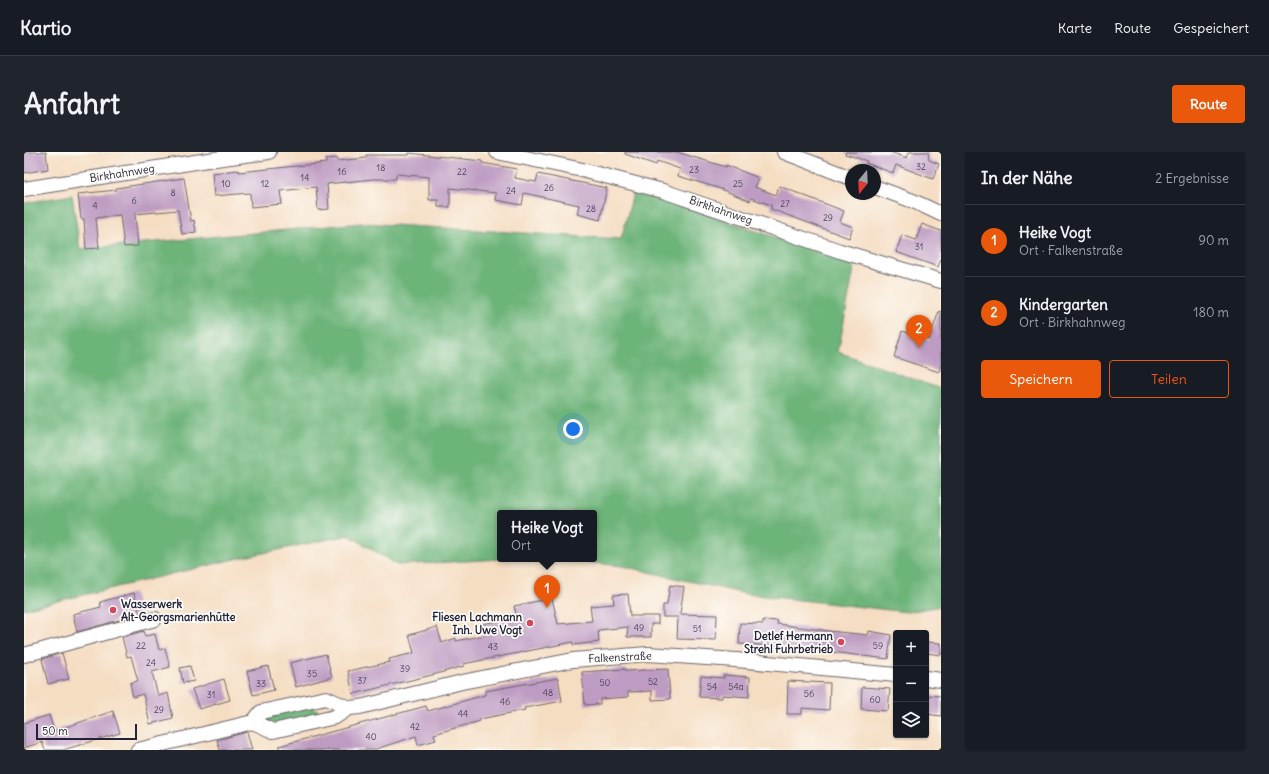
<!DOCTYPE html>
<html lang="de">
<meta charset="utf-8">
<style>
:root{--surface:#171b24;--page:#20242c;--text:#f1f3f6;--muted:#9ea1a6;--line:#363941;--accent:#ea580c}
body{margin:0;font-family:Delius,sans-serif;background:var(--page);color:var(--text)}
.controls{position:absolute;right:12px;bottom:12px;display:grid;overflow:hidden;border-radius:4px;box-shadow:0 1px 3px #0004}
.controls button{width:36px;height:36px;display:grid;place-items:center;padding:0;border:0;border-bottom:1px solid var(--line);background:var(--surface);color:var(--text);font:20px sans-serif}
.compass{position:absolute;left:821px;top:12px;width:36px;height:36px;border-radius:50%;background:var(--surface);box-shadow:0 1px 3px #0004;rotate:198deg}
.scale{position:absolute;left:12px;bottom:10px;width:101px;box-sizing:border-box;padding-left:4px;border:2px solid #22223b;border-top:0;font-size:11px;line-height:14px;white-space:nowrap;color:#22223b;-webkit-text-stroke:3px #fdfcf7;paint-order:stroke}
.you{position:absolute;left:549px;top:277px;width:14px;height:14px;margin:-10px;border:3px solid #fff;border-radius:50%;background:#1a73e8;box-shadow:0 0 0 6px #1a73e833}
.badge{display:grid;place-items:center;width:26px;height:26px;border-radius:50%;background:var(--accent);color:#fff;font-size:13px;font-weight:700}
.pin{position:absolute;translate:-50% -33px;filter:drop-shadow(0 1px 2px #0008)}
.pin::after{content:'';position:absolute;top:21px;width:14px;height:12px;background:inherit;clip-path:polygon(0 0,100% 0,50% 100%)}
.popup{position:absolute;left:473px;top:358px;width:100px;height:52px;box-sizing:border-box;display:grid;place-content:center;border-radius:4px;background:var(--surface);filter:drop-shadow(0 1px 3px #0005);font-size:13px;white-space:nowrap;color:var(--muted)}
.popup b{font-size:15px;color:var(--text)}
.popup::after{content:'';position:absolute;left:50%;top:100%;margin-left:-8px;border:8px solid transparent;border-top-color:var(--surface)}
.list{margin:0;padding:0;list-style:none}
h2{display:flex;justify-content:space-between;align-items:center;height:52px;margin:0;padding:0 16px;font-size:17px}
h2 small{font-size:13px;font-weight:400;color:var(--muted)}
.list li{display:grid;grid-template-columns:26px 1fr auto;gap:12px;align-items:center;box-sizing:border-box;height:72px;padding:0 16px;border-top:1px solid var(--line)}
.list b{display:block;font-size:15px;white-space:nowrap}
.list p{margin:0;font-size:13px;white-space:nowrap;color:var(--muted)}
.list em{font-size:13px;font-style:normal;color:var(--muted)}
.actions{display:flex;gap:8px;padding:12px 16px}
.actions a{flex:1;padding:9px 0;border:1px solid var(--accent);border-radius:4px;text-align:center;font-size:14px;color:var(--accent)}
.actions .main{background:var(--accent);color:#fff}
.icon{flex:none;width:22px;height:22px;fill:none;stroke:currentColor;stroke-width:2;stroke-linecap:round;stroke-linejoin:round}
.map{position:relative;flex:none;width:917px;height:598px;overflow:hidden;border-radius:4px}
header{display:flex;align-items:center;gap:24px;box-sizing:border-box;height:56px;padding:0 20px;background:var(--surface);border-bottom:1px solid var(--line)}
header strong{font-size:19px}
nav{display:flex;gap:22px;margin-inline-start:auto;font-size:14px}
.intro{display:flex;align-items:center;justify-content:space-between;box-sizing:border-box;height:96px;padding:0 24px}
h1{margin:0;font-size:28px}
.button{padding:10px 18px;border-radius:4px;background:var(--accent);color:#fff;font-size:14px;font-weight:700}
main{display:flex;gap:24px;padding:0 24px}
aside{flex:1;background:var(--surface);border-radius:4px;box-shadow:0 1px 3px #0004}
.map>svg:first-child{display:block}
.forest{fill:#6db479;stroke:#486b5a}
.building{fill:#be9bc2}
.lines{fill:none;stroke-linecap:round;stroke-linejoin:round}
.minor-casing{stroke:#6c636a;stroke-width:16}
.minor{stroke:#fff;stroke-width:14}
.poi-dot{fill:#d1495b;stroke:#fdfcf7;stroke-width:1.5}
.labels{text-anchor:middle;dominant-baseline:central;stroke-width:3.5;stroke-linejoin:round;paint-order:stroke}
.number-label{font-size:9px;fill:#49405d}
.street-label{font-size:11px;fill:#22223b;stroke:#fdfcf7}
.poi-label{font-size:11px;font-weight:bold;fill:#22223b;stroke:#fdfcf7;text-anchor:end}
</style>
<header>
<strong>Kartio</strong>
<nav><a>Karte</a><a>Route</a><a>Gespeichert</a></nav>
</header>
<div class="intro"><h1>Anfahrt</h1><a class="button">Route</a></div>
<main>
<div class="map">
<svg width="917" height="598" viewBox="0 0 917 598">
<rect width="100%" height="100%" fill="#fdfcf7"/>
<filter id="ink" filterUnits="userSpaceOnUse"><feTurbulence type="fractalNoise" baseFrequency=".025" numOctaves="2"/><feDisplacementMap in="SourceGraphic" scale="8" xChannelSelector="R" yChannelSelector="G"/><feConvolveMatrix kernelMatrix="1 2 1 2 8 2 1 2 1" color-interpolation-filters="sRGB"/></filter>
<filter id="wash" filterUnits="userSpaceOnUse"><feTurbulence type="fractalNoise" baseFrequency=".012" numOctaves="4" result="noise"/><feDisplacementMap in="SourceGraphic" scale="16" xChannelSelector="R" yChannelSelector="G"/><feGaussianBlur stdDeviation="0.9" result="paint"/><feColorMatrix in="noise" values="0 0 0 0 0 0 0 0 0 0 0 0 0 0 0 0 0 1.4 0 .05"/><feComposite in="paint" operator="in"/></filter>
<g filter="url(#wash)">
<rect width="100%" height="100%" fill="#f5ddc2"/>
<g class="forest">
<path d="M 610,38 L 831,112 L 814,200 L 917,237 L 917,454 L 883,460 L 722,442 L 598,414 L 534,407 L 570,407 L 570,361 L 476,361 L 477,407 L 373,413 L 325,383 L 211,407 L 0,457 L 0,51 L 48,43 L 56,97 L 338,71 L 597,87 Z"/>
<path d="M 284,551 L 294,558 L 293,568 L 252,576 L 244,570 L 248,559 Z"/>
</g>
<g id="blocks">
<g class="building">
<path d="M 0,0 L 22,0 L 24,17 L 0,21 Z"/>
<path d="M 601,0 L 653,0 L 702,15 L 702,13 L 735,26 L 731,35 L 752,43 L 755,34 L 820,59 L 816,70 L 829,75 L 825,86 L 747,57 L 747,53 L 727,46 L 726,49 L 694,36 L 654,24 L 656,17 L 633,9 L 632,13 L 601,2 Z"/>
<path d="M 822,0 L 866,0 L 883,6 L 885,0 L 904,0 L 905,8 L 915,12 L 909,27 L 872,13 L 869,21 L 842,11 L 843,9 L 821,2 Z"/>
<path d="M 385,1 L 458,9 L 458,11 L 493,17 L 491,26 L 512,30 L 514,22 L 583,36 L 576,68 L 553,62 L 555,53 L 500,41 L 498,53 L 471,48 L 472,41 L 426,36 L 426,55 L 414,55 L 414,48 L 405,48 L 405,25 L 372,22 L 372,27 L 349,27 L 303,32 L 305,57 L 294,58 L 292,35 L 256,39 L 258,52 L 227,55 L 226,41 L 190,44 L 188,21 L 214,18 L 215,20 L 302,11 L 302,7 L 313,6 L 313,9 L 342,6 L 342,3 L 385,3 Z"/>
<path d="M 160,26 L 167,69 L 170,68 L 172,80 L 158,82 L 154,58 L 111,62 L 114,94 L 100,95 L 96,63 L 72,66 L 75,96 L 62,97 L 60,67 L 57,67 L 54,42 L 93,38 L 92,36 Z"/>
<path d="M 898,72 L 917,79 L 917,107 L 914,115 L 872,100 L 878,83 L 892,88 Z"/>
<path d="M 915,159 L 917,160 L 917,213 L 915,220 L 870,205 L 878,179 L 905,188 Z"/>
<path d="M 646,433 L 660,435 L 656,462 L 693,463 L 692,488 L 653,487 L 654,465 L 639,465 L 639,453 L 643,453 Z"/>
<path d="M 110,441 L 116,462 L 53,480 L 49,462 L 77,455 L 76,450 Z"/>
<path d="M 604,442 L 606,464 L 634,464 L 634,472 L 627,472 L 627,485 L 603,485 L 604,475 L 574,478 L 575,490 L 549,493 L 549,490 L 439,512 L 440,514 L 412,522 L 329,542 L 324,519 L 366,510 L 365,507 L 390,501 L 385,483 L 413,475 L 418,491 L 432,486 L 432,489 L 461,483 L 458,472 L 493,465 L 490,454 L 528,446 L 534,472 L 568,469 L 566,454 L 590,452 L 589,443 Z"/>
<path d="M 739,468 L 754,469 L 753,472 L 805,479 L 844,483 L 845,479 L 867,483 L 864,507 L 791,498 L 790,500 L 765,496 L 765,495 L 715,492 L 716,471 L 739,472 Z"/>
<path d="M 120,479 L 121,484 L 131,482 L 135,498 L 141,496 L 146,515 L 128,520 L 134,544 L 144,541 L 149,566 L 126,572 L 119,542 L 109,545 L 106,531 L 114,529 L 107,504 L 103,505 L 98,485 Z"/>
<path d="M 902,490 L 917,491 L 917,503 L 902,501 Z"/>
<path d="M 38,501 L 45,527 L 24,532 L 18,507 Z"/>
<path d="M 302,502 L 308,525 L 272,535 L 266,511 Z"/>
<path d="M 166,514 L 170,529 L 159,531 L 156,516 Z"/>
<path d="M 244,514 L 250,538 L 229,543 L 223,519 Z"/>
<path d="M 602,517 L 602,519 L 644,517 L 646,547 L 628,548 L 628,539 L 604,540 L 604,545 L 576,547 L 576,552 L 561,553 L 558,520 Z"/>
<path d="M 699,523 L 726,525 L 725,545 L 698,543 L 698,546 L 675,545 L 677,524 L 700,526 Z"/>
<path d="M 534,526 L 538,549 L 500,556 L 501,558 L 456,567 L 456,569 L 410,582 L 412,588 L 394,593 L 392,584 L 349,598 L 255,598 L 255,594 L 402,554 L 404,559 L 461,543 L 461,539 Z"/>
<path d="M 200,527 L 206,548 L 175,557 L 168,537 Z"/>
<path d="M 764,529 L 806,531 L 805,558 L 778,556 L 778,562 L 763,562 Z"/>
<path d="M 838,535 L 866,537 L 864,559 L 837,557 Z"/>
<path d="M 902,543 L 917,544 L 917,564 L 902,562 Z"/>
<path d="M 89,559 L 96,581 L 39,598 L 21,598 L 18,590 L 0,596 L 0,571 L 25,563 L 30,579 Z"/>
<path d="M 223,580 L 228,598 L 196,598 L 193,588 Z"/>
</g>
</g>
</g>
<g filter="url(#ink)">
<use href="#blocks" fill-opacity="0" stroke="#6c636a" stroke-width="1"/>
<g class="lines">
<g class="minor-casing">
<g id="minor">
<path d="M 473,0 L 554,17 L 639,39 L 816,99 L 917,129"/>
<path d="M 760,0 L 827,26"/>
<path d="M 851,35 L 889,49 L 917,62"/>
<path d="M 0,37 L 184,8 L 245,0"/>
<path d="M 0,503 L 131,467"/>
<path d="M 902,526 L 917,528"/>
<path d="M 229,570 L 249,579 L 311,565 L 325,556"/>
<path d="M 114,598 L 229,570 L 237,560 L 302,546 L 325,556 L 336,555 L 438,530 L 549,508 L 624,502 L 712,508 L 872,523"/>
</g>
</g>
<use href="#minor" class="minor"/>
</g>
</g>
<g class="poi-dot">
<circle cx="89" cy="458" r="4"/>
<circle cx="506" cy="471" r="4"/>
<circle cx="817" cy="490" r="4"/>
</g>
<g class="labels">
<g class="number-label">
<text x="897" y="14">32</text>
<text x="357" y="15">18</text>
<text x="670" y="17">23</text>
<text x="318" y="19">16</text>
<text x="438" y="19">22</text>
<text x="281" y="25">14</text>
<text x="202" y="31">10</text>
<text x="241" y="31">12</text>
<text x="714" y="31">25</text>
<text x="525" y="35">26</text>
<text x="487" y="38">24</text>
<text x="149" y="40">8</text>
<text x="110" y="48">6</text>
<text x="761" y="51">27</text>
<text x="71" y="53">4</text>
<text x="567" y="56">28</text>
<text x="804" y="65">29</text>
<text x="895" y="94">31</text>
<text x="615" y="475">49</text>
<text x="673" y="476">51</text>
<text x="117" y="493">22</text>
<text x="854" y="493">59</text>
<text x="469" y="494">43</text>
<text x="127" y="510">24</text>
<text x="381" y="516">39</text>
<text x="288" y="521">35</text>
<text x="338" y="528">37</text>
<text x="629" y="529">52</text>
<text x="581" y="530">50</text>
<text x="237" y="531">33</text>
<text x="688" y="534">54</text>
<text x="712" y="534">54a</text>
<text x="524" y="540">48</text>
<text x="785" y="541">56</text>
<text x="187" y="542">31</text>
<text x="851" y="547">60</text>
<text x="481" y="549">46</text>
<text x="135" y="557">29</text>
<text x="439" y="561">44</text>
<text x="391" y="574">42</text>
<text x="347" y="584">40</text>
</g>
<g class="street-label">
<text transform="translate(98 21) rotate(-9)">Birkhahnweg</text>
<text transform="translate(697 58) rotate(19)">Birkhahnweg</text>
<text transform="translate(596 505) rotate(-3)">Falkenstraße</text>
</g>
<g class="poi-label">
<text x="97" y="452" text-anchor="start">Wasserwerk<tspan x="97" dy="13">Alt-Georgsmarienhütte</tspan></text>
<text x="498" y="465">Fliesen Lachmann<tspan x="498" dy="13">Inh. Uwe Vogt</tspan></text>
<text x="809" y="484">Detlef Hermann<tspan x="809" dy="13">Strehl Fuhrbetrieb</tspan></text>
</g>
</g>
</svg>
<div class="controls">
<button>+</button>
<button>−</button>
<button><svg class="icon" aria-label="layers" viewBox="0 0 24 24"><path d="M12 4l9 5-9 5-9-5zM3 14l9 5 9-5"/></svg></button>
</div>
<svg class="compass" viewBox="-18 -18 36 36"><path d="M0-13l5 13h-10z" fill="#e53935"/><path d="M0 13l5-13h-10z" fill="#9ea1a6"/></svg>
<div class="scale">50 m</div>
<div class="you"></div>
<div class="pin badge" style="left:523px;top:456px">1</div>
<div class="popup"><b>Heike Vogt</b>Ort</div>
<div class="pin badge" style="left:895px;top:196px">2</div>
</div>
<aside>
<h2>In der Nähe<small>2 Ergebnisse</small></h2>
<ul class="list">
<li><span class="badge">1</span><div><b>Heike Vogt</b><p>Ort · Falkenstraße</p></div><em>90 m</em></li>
<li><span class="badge">2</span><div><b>Kindergarten</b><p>Ort · Birkhahnweg</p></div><em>180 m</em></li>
</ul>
<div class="actions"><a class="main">Speichern</a><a>Teilen</a></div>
</aside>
</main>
